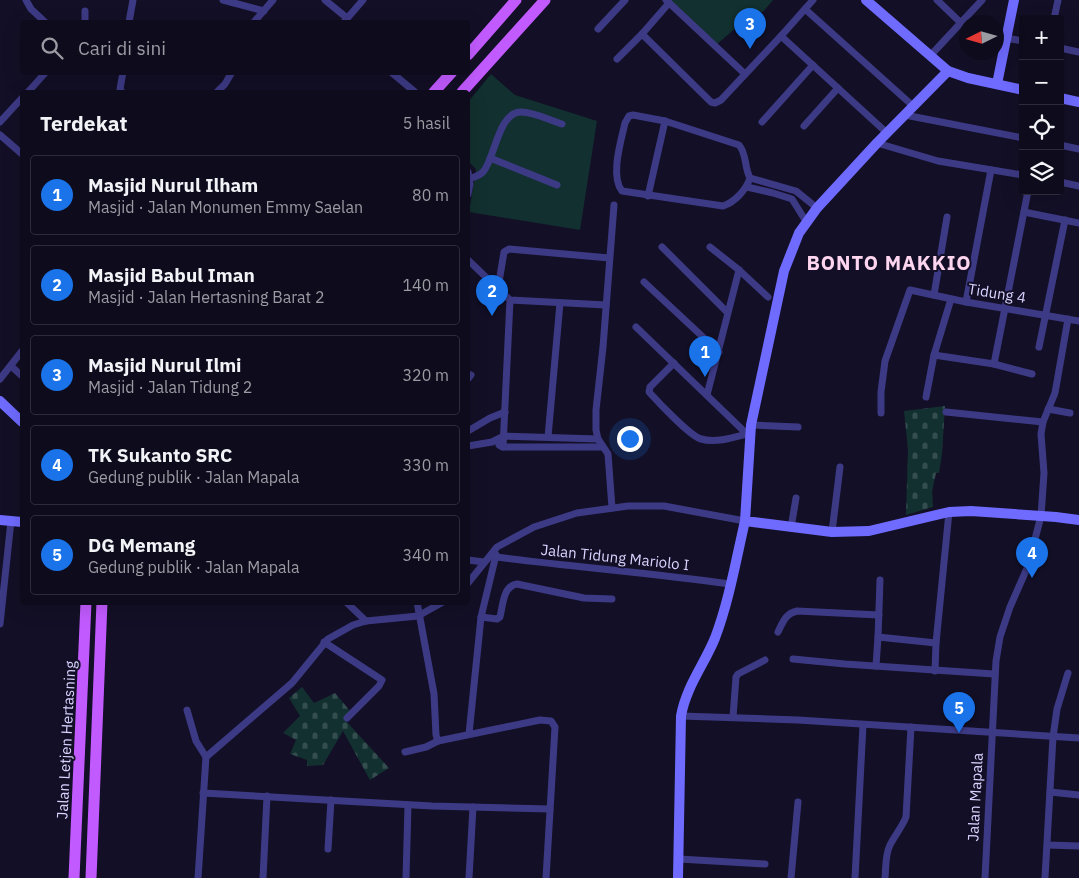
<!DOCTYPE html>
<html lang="id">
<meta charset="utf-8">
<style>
:root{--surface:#0e0b1c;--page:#1c1929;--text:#f1f3f6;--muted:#9b9ba3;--line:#2e2b3b;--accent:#1a73e8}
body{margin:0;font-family:"IBM Plex Sans",sans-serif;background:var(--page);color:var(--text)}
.controls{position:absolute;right:15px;top:15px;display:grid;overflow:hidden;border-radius:5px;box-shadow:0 5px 20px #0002}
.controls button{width:45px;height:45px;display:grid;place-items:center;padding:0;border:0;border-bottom:1px solid var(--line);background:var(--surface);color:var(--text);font:25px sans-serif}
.compass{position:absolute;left:959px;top:15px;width:45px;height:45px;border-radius:50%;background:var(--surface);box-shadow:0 5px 20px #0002;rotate:265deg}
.you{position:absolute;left:629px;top:438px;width:18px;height:18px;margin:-12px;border:4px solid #fff;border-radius:50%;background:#1a73e8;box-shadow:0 0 0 8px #1a73e833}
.badge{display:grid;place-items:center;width:32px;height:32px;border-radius:50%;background:var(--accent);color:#fff;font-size:16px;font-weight:700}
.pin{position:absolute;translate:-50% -41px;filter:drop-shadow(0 1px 2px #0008)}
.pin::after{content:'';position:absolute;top:26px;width:18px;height:15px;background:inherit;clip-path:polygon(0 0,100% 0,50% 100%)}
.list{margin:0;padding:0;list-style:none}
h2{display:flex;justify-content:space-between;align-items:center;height:65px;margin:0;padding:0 20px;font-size:21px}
h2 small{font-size:16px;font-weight:400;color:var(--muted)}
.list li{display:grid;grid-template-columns:32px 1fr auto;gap:15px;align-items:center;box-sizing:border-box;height:80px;margin:0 10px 10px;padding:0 10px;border:1px solid var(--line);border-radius:5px}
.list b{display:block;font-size:19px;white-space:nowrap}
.list p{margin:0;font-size:16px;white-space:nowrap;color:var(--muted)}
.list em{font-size:16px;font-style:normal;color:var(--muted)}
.icon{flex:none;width:28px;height:28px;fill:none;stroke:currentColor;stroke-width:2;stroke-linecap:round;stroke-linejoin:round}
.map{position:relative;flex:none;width:1079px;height:878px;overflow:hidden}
.search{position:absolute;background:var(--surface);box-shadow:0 5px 20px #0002;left:20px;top:20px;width:450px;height:55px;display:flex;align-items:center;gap:12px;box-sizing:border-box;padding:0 18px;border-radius:5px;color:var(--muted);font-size:19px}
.panel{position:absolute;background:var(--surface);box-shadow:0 5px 20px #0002;left:20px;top:90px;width:450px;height:515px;border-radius:5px}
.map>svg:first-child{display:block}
.cemetery{fill:url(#cemetery-stones)}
.green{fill:#12302f}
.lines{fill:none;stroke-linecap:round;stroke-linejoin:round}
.street{stroke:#3d3a85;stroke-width:7}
.secondary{stroke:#6f6bff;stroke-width:10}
.primary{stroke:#c25bff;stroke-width:11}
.labels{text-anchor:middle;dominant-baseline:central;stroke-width:4;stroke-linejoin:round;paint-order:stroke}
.street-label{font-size:15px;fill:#d9d4ff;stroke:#130f26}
.district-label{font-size:20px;font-weight:bold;letter-spacing:1px;fill:#ffd6f0;stroke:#130f26}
</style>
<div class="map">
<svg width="1079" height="878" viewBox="0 0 1079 878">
<defs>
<pattern id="cemetery-stones" width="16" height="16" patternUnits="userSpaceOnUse" patternTransform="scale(1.25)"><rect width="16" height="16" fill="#12302f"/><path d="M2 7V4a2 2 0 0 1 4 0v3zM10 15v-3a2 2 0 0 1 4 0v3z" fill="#344d4e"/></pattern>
</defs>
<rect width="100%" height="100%" fill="#130f26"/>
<g class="cemetery">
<path d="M 945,406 L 942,454 L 939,473 L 936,473 L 932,492 L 933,507 L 906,515 L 908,449 L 904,411 Z"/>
<path d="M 302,687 L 314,703 L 335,693 L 351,712 L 346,721 L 389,768 L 370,780 L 343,731 L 323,765 L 307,766 L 307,760 L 290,754 L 296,740 L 283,733 L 300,716 L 289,698 Z"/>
</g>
<g class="green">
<path d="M 666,0 L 773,0 L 763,12 L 755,11 L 715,46 Z"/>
<path d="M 491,74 L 515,95 L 597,121 L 580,230 L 469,212 L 476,169 L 468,161 L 468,102 Z"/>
</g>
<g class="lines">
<g class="street">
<path d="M 26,0 L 31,9 L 45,22"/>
<path d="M 223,0 L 264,11"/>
<path d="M 325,0 L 347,18"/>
<path d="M 666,0 L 745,74"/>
<path d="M 937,0 L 961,23"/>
<path d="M 669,3 L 642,34 L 711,102 L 715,103 L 721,100 L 781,36 L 813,0"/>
<path d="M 805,9 L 913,106"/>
<path d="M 85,11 L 85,22"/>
<path d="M 1054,19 L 1058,0"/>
<path d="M 129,22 L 133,0"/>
<path d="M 254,22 L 273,0"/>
<path d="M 344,22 L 363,0"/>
<path d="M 598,29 L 625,0"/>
<path d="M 781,36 L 887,133"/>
<path d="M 1006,38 L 1023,41"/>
<path d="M 1060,48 L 1079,52"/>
<path d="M 930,56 L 982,0"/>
<path d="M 617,59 L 642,34"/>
<path d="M 391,72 L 415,92"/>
<path d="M 28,92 L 46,72"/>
<path d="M 122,92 L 120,89 L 123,72"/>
<path d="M 217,92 L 225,84 L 232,72"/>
<path d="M 633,115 L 665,121 L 739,145 C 747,154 744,167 750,178 C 746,190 735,202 723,206 L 622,191 C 610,176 621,141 625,123 L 629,116 Z"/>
<path d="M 905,115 L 1023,138"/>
<path d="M 0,122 L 22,98"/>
<path d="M 762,122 L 813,65"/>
<path d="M 804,126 L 838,88"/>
<path d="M 0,135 L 22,154"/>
<path d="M 877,143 L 938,161 L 1023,175"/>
<path d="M 1060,145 L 1079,149"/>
<path d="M 490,158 L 557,185"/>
<path d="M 468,172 L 470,184 L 468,194"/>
<path d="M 750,178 L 796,191 L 817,208"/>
<path d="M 469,179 C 474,177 479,176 483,172 C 495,159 498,112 521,112 C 534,112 549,120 562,124"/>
<path d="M 1060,182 L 1079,186"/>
<path d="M 747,187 L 773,193 L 792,199 L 807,223"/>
<path d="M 648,196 L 665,121"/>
<path d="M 1024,212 L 1079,223"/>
<path d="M 662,247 L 727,312"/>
<path d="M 710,247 L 739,270 L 768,297"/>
<path d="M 468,260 L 510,300 L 606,305"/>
<path d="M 644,282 L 719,352"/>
<path d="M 498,288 L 504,252 L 509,249 L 609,258"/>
<path d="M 934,295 L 947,217"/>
<path d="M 966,302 L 991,170"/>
<path d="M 636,327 L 750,437"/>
<path d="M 1039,347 L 1065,220"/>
<path d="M 934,355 L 994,364 L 1032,374"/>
<path d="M 674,363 L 650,387 L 649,392 C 658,402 690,436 701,439 C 715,443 732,438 747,434"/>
<path d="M 994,364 L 1028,191"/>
<path d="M 11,366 L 22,376"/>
<path d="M 0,379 L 22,351"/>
<path d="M 468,379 L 471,375"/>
<path d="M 707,395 L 739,270"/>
<path d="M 926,397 L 934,355 L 951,299"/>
<path d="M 1048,409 L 1070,413"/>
<path d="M 946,412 L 1043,422"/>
<path d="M 881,413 L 881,392 L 885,361 L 910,290 L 966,302 L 1079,321"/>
<path d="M 751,425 L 798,427"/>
<path d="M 468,431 L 490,418 L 505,412"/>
<path d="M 548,437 L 560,303"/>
<path d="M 499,445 L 503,447 L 603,447"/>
<path d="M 468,446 L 492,442 L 504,436 L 598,439"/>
<path d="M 503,447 L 510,300"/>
<path d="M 612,508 L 608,454 L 598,439 L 596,430 L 596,410 L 603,347 L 614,205"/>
<path d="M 791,528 L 796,498"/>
<path d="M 832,532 L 840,467"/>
<path d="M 496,557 C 574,567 652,573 730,584"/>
<path d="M 468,560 L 484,562"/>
<path d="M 880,580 L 878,637 L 936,643"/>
<path d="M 468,583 L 497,547 L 534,527 L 577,513 L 628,506 L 664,506 L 745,521"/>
<path d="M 346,602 L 366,621"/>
<path d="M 417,602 L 434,694 L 436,735 L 438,741 L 540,720 L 551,721 L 555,727 L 546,878"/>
<path d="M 481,617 L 497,619 L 500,617 C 503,605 503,586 517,584 L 584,598 L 612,599"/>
<path d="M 0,624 L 11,521"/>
<path d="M 778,632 C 783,622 785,614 797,611 L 879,615"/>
<path d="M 324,642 L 382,680 L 379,686 L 347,718"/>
<path d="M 793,659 L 845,664 L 994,674"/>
<path d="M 876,666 L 878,637"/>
<path d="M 935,671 L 936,643 L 949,512"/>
<path d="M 187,710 L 196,741 L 206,757 L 198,878"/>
<path d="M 681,716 L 798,720 L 1079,738"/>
<path d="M 733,717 L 736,677 L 738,674 L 765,660"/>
<path d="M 469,734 L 481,617 L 496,555"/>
<path d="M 405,752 L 426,747 L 438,741"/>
<path d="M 206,757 L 292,683 L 328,639 L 353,625 L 366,621 L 418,616 L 443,602"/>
<path d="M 1050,792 L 1079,795"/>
<path d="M 203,793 L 432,806 L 550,809"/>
<path d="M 1048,845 L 1079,846"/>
<path d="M 328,849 L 331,800"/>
<path d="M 679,859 L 765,864"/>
<path d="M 263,878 L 267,796"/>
<path d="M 406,878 L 408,805"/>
<path d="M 469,878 L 473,807"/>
<path d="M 791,878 L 798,802"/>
<path d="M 855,878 L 863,725"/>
<path d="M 885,878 C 886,867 885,855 890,845 C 895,835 902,827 906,817 L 911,727"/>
<path d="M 985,878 L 996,661 L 1000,637 L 1010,607 L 1028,566 L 1041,516 L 1044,473 L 1041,434 L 1043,422 L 1055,393 L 1068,319"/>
<path d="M 1045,878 L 1053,737 L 1057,709 L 1068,673"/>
</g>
<g class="secondary">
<path d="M 866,0 L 948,71 L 968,78 L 1023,90"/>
<path d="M 948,71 L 877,143 L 817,208 L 799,233 L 784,271 L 751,425 L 745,521 L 832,532 L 869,531 L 949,512 L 971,511 L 1056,517 L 1079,520"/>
<path d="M 997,84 L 1014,0"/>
<path d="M 1060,98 L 1079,102"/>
<path d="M 0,401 L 22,422"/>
<path d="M 0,520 L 22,522"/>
<path d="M 678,878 L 681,716 C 686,687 704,665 715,638 C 729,601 736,560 745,521"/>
</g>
<g class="primary">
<path d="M 468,55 L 516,0"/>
<path d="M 434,92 L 452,72"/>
<path d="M 462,92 L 545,0"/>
<path d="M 74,878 L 86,602"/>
<path d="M 91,878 L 102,602"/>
</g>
</g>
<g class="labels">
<g class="street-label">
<text transform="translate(997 293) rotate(9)">Tidung 4</text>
<text transform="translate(615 557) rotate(6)">Jalan Tidung Mariolo I</text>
<text transform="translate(66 740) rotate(-87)">Jalan Letjen Hertasning</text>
<text transform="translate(975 797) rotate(-87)">Jalan Mapala</text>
</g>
<g class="district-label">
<text x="889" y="262">BONTO MAKKIO</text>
</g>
</g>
</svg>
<div class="controls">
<button>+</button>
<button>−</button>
<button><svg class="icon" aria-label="locate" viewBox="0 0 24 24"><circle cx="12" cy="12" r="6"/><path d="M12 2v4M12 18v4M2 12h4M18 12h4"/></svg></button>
<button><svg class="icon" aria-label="layers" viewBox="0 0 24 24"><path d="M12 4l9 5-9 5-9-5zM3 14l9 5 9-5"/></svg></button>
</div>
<svg class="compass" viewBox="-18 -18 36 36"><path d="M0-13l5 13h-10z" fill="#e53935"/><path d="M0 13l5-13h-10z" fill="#9b9ba3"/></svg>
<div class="you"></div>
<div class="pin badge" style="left:705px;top:377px">1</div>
<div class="pin badge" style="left:492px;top:316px">2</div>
<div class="pin badge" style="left:750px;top:49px">3</div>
<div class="pin badge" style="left:1032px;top:578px">4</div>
<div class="pin badge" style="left:959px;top:733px">5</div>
<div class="search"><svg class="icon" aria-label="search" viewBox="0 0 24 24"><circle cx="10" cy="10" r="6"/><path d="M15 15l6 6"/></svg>Cari di sini</div>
<section class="panel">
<h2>Terdekat<small>5 hasil</small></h2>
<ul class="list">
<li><span class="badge">1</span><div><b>Masjid Nurul Ilham</b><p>Masjid · Jalan Monumen Emmy Saelan</p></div><em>80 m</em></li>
<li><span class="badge">2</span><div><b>Masjid Babul Iman</b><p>Masjid · Jalan Hertasning Barat 2</p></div><em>140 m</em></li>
<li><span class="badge">3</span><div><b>Masjid Nurul Ilmi</b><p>Masjid · Jalan Tidung 2</p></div><em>320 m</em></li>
<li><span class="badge">4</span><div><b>TK Sukanto SRC</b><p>Gedung publik · Jalan Mapala</p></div><em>330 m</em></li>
<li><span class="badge">5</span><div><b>DG Memang</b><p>Gedung publik · Jalan Mapala</p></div><em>340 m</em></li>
</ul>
</section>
</div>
